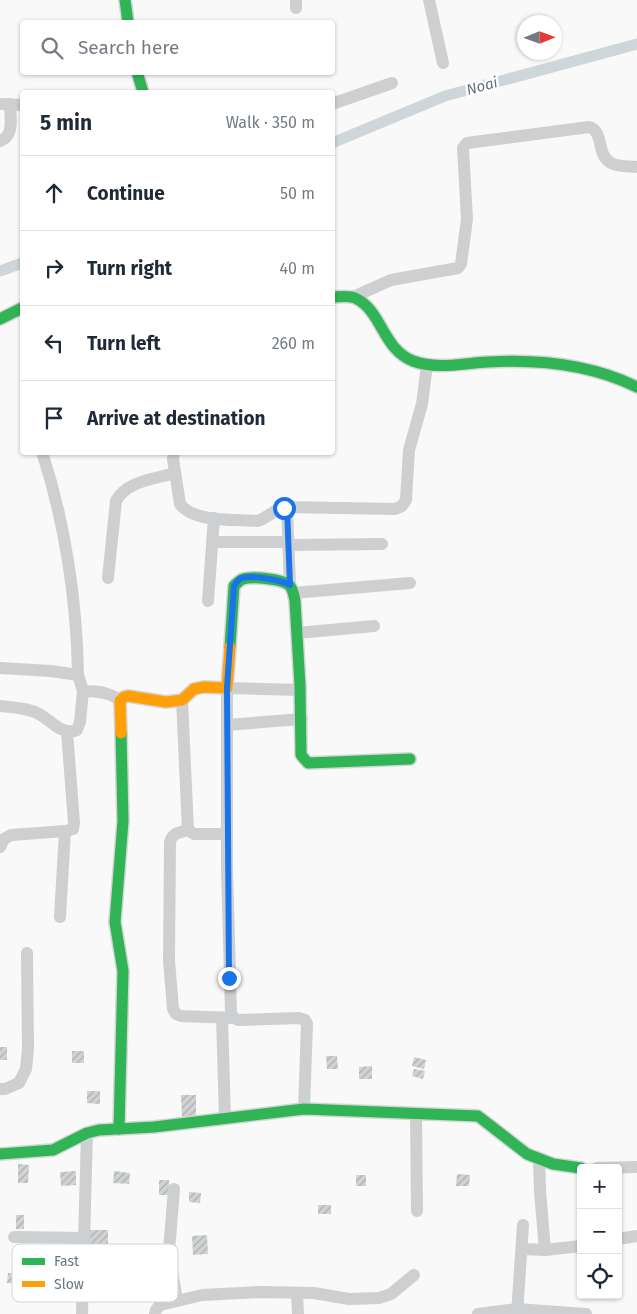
<!DOCTYPE html>
<meta charset="utf-8">
<style>
:root{--surface:#fff;--page:#f2f2f3;--text:#1f2937;--muted:#747a83;--line:#e0e1e3}
body{margin:0;font-family:"Fira Sans",sans-serif;background:var(--page);color:var(--text)}
.controls{position:absolute;right:15px;bottom:15px;display:grid;overflow:hidden;border-radius:5px;box-shadow:0 1px 4px #0004}
.controls button{width:45px;height:45px;display:grid;place-items:center;padding:0;border:0;border-bottom:1px solid var(--line);background:var(--surface);color:var(--text);font:25px sans-serif}
.compass{position:absolute;left:517px;top:15px;width:45px;height:45px;border-radius:50%;background:var(--surface);box-shadow:0 1px 4px #0004;rotate:89deg}
.stop{position:absolute;width:15px;height:15px;margin:-11px;border:4px solid #1a73e8;border-radius:50%;background:#fff}
.stop.end{background:#1a73e8;border-color:#fff;box-shadow:0 1px 5px #0008}
.list{margin:0;padding:0;list-style:none}
h2{display:flex;justify-content:space-between;align-items:center;height:65px;margin:0;padding:0 20px;font-size:21px}
h2 small{font-size:16px;font-weight:400;color:var(--muted)}
.list li{display:grid;grid-template-columns:32px 1fr auto;gap:15px;align-items:center;box-sizing:border-box;height:75px;padding:0 20px;border-top:1px solid var(--line)}
.list b{display:block;font-size:19px;white-space:nowrap}
.list em{font-size:16px;font-style:normal;color:var(--muted)}
.icon{flex:none;width:28px;height:28px;fill:none;stroke:currentColor;stroke-width:2;stroke-linecap:round;stroke-linejoin:round}
.map{position:relative;flex:none;width:637px;height:1314px;overflow:hidden}
.search{position:absolute;background:var(--surface);box-shadow:0 1px 4px #0004;left:20px;top:20px;width:315px;height:55px;display:flex;align-items:center;gap:12px;box-sizing:border-box;padding:0 18px;border-radius:5px;color:var(--muted);font-size:19px}
.panel{position:absolute;background:var(--surface);box-shadow:0 1px 4px #0004;left:20px;top:90px;width:315px;height:365px;border-radius:5px}
.map>svg:first-child{display:block}
.lines{fill:none;stroke-linecap:round;stroke-linejoin:round}
.canal{stroke:#ced6d9;stroke-width:11}
.building{fill:url(#building-hatch)}
.fast-casing{stroke:#d5d6d7;stroke-width:14}
.slow-casing{stroke:#d5d6d7;stroke-width:14}
.street{stroke:#cecfd0;stroke-width:12}
.fast{stroke:#30b455;stroke-width:11}
.slow{stroke:#ff9f0a;stroke-width:11}
.route{stroke:#1a73e8;stroke-width:6}
.labels{text-anchor:middle;dominant-baseline:central;stroke-width:5;stroke-linejoin:round;paint-order:stroke}
.water-label{font-size:15px;font-style:italic;fill:#60757c;stroke:#fff}
.key{fill:#fff;stroke:#d1d6da;stroke-width:1}
.key-label{font-size:14px;fill:#657683}
</style>
<div class="map">
<svg width="637" height="1314" viewBox="0 0 637 1314">
<defs>
<pattern id="building-hatch" width="6" height="6" patternUnits="userSpaceOnUse" patternTransform="scale(1.25)"><rect width="6" height="6" fill="#d0d2d3"/><path d="M-1 1l2-2M0 6l6-6M5 7l2-2" fill="none" stroke="#acafb1"/></pattern>
</defs>
<rect width="100%" height="100%" fill="#f9f9f9"/>
<g class="lines">
<g class="canal">
<path d="M 332,143 L 445,96 L 637,44"/>
<path d="M 0,271 L 22,263"/>
</g>
</g>
<g class="building">
<rect x="0" y="1047" width="7" height="13"/>
<rect x="72" y="1051" width="12" height="12"/>
<path d="M 326,1056 L 337,1056 L 338,1069 L 327,1069 Z"/>
<path d="M 414,1057 L 426,1060 L 424,1069 L 412,1066 Z"/>
<path d="M 372,1066 L 372,1079 L 359,1079 L 359,1067 Z"/>
<path d="M 414,1069 L 425,1071 L 423,1079 L 412,1076 Z"/>
<path d="M 87,1091 L 100,1091 L 100,1104 L 87,1103 Z"/>
<path d="M 181,1095 L 196,1095 L 196,1116 L 182,1117 Z"/>
<path d="M 18,1164 L 29,1165 L 28,1183 L 18,1183 Z"/>
<path d="M 76,1171 L 76,1185 L 61,1186 L 60,1172 Z"/>
<path d="M 114,1171 L 130,1173 L 129,1184 L 113,1183 Z"/>
<path d="M 457,1174 L 470,1175 L 469,1186 L 456,1186 Z"/>
<rect x="356" y="1175" width="10" height="11"/>
<path d="M 159,1180 L 169,1180 L 170,1195 L 159,1195 Z"/>
<path d="M 189,1192 L 201,1193 L 200,1203 L 189,1202 Z"/>
<rect x="318" y="1205" width="13" height="9"/>
<rect x="16" y="1215" width="8" height="14"/>
<path d="M 87,1230 L 108,1230 L 108,1245 L 87,1244 Z"/>
<path d="M 207,1235 L 208,1254 L 193,1255 L 192,1236 Z"/>
<path d="M 8,1273 L 28,1274 L 28,1284 L 7,1283 Z"/>
</g>
<g class="lines">
<g class="fast-casing">
<g id="fast">
<path d="M 125,0 L 128,22"/>
<path d="M 137,72 L 143,92"/>
<path d="M 332,297 C 339,297 348,295 355,298 C 382,310 382,349 413,361 C 437,370 464,363 488,362 C 540,359 590,364 637,387"/>
<path d="M 0,319 L 22,308"/>
<path d="M 230,647 L 234,586 C 237,583 240,580 243,579 C 252,576 284,579 290,586 C 293,590 294,595 295,601 L 300,686 L 301,755 L 308,763 L 410,759"/>
<path d="M 119,1129 L 123,971 L 115,922 L 123,821 L 121,733"/>
<path d="M 0,1154 L 53,1150 L 87,1133 L 99,1130 L 154,1127 L 304,1109 L 478,1116 L 527,1154 L 553,1164 L 581,1168"/>
</g>
</g>
<g class="slow-casing">
<path id="slow" d="M 121,733 L 120,701 L 124,697 L 128,696 L 166,702 L 182,700 L 194,689 L 204,687 L 227,688 L 230,647"/>
</g>
<g class="street">
<path d="M 296,0 L 296,8"/>
<path d="M 429,0 L 443,63"/>
<path d="M 0,104 L 22,105"/>
<path d="M 332,104 L 392,83"/>
<path d="M 0,141 C 15,136 10,117 10,104"/>
<path d="M 353,297 L 391,280 L 458,268 L 461,264 L 467,219 L 463,148 L 467,143 L 589,127 C 605,131 595,157 613,164 C 621,167 629,166 637,167"/>
<path d="M 42,452 C 65,522 77,602 78,675"/>
<path d="M 174,452 L 173,459 L 180,504 C 194,523 235,519 257,521 C 268,518 273,510 284,507 L 395,509 L 402,506 L 406,500 L 409,450 L 422,404 L 427,365"/>
<path d="M 287,508 L 290,585"/>
<path d="M 212,542 L 288,542"/>
<path d="M 288,545 L 382,544"/>
<path d="M 108,578 L 116,501 C 126,481 155,479 175,473"/>
<path d="M 293,593 L 410,583"/>
<path d="M 208,601 L 214,518"/>
<path d="M 297,633 L 374,626"/>
<path d="M 0,668 L 51,671 L 78,675 L 83,691 C 96,692 109,691 120,701"/>
<path d="M 300,690 L 227,688 L 227,868 L 231,1013 L 234,1018 L 238,1020 L 299,1018 L 305,1020 L 307,1024 L 304,1109"/>
<path d="M 182,700 L 188,830 L 194,834 L 227,834"/>
<path d="M 0,706 C 12,707 24,708 35,712 C 50,718 60,736 77,730 L 80,722 L 83,691"/>
<path d="M 227,725 L 302,719"/>
<path d="M 188,830 C 180,832 172,833 170,842 L 169,960 L 173,1009 L 176,1014 L 181,1016 L 234,1018"/>
<path d="M 0,847 L 4,839 L 11,835 L 65,831 L 73,829 L 74,823 L 67,732"/>
<path d="M 60,917 L 65,831"/>
<path d="M 222,1018 L 225,1119"/>
<path d="M 0,1089 L 5,1089 L 19,1083 L 26,1069 L 28,1049 L 27,953"/>
<path d="M 416,1114 L 417,1211"/>
<path d="M 539,1159 L 540,1191 L 545,1250"/>
<path d="M 597,1168 L 637,1167"/>
<path d="M 174,1189 L 169,1251 L 177,1301"/>
<path d="M 14,1237 L 83,1238"/>
<path d="M 618,1239 L 637,1236"/>
<path d="M 522,1249 L 545,1250 L 581,1246"/>
<path d="M 297,1293 L 298,1314"/>
<path d="M 82,1314 L 87,1133"/>
<path d="M 155,1314 L 156,1310 L 160,1305 L 202,1295 L 261,1292 L 314,1293 L 349,1299 L 379,1298 L 391,1294 L 414,1275"/>
<path d="M 478,1314 L 517,1309 L 586,1314"/>
<path d="M 517,1314 L 523,1225"/>
</g>
<use href="#fast" class="fast"/>
<use href="#slow" class="slow"/>
</g>
<g class="lines">
<path class="route" d="M 229,978 L 227,688 L 234,586 C 237,582 238,579 242,578 C 252,575 281,580 290,585 L 287,508 L 284,508"/>
</g>
<g class="labels">
<g class="water-label">
<text transform="translate(482 86) rotate(-15)">Noai</text>
</g>
</g>
<rect x="12" y="1244" width="166" height="58" rx="8" class="key"/>
<rect x="22" y="1258" width="23" height="7" fill="#30b455"/>
<rect x="22" y="1281" width="23" height="6" fill="#ff9f0a"/>
<g class="key-label">
<text x="54" y="1266">Fast</text>
<text x="54" y="1289">Slow</text>
</g>
</svg>
<div class="controls">
<button>+</button>
<button>−</button>
<button><svg class="icon" aria-label="locate" viewBox="0 0 24 24"><circle cx="12" cy="12" r="6"/><path d="M12 2v4M12 18v4M2 12h4M18 12h4"/></svg></button>
</div>
<svg class="compass" viewBox="-18 -18 36 36"><path d="M0-13l5 13h-10z" fill="#e53935"/><path d="M0 13l5-13h-10z" fill="#747a83"/></svg>
<div class="stop" style="left:284px;top:508px"></div>
<div class="stop end" style="left:229px;top:978px"></div>
<div class="search"><svg class="icon" aria-label="search" viewBox="0 0 24 24"><circle cx="10" cy="10" r="6"/><path d="M15 15l6 6"/></svg>Search here</div>
<section class="panel">
<h2>5 min<small>Walk · 350 m</small></h2>
<ul class="list">
<li><svg class="icon" aria-label="ahead" viewBox="0 0 24 24"><path d="M12 20V5M6 11l6-6 6 6"/></svg><div><b>Continue</b></div><em>50 m</em></li>
<li><svg class="icon" aria-label="right" viewBox="0 0 24 24"><path d="M7 20v-9h11M14 6l5 5-5 5"/></svg><div><b>Turn right</b></div><em>40 m</em></li>
<li><svg class="icon" aria-label="left" viewBox="0 0 24 24"><path d="M17 20v-9H6M10 6l-5 5 5 5"/></svg><div><b>Turn left</b></div><em>260 m</em></li>
<li><svg class="icon" aria-label="arrive" viewBox="0 0 24 24"><path d="M6 21V4h12l-3 4 3 4H6"/></svg><div><b>Arrive at destination</b></div></li>
</ul>
</section>
</div>
